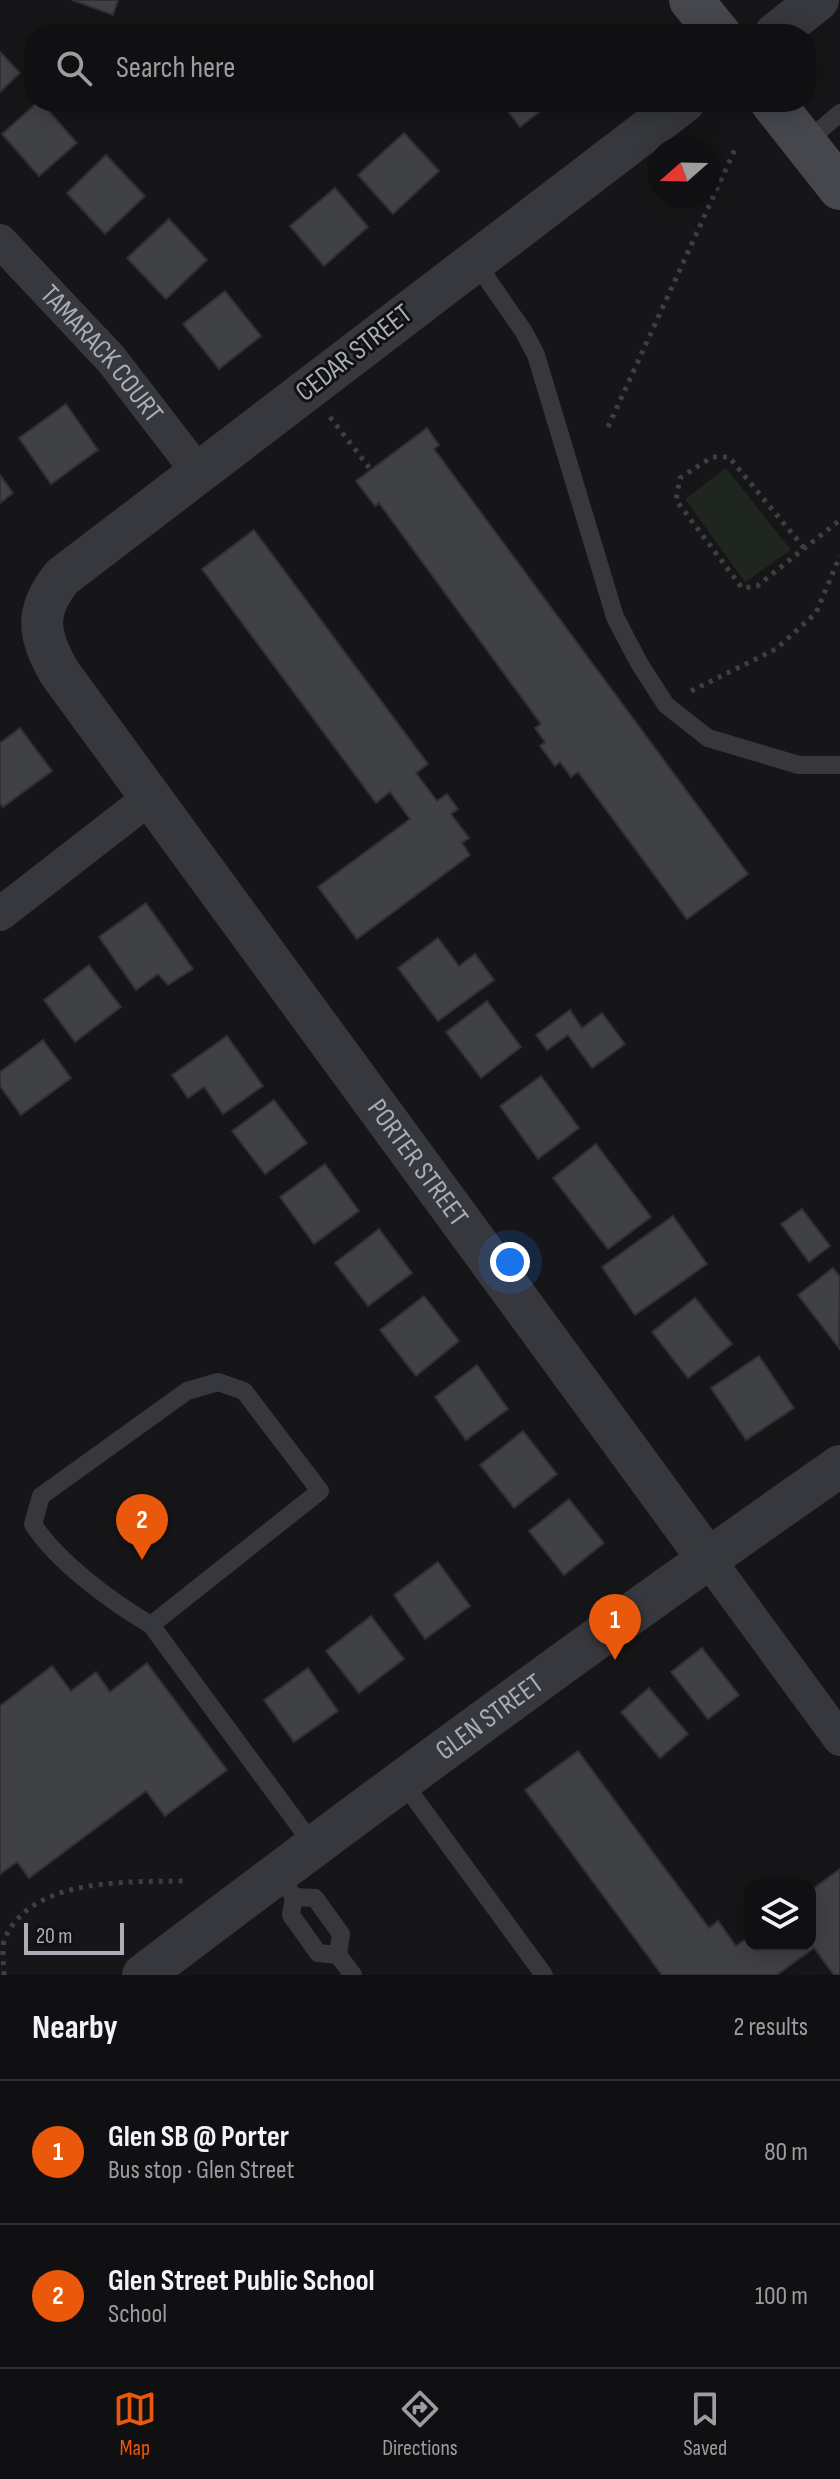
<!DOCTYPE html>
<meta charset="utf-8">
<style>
:root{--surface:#101012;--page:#1e1e20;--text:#f1f3f6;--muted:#9c9d9f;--line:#303032;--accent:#ea580c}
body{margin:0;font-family:"Sofia Sans Condensed",sans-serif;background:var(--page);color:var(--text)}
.controls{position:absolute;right:24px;bottom:24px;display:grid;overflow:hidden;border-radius:16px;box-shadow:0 4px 20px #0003}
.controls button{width:72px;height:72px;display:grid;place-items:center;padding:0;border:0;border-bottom:2px solid var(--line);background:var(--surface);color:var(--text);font:40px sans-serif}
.compass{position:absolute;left:648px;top:136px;width:72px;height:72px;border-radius:50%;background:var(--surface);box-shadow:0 4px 20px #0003;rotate:250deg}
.scale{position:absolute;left:24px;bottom:20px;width:100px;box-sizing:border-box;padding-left:8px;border:4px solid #a8adb8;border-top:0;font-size:22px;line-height:28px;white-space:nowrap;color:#a8adb8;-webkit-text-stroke:6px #111113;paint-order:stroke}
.you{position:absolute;left:510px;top:1262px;width:28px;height:28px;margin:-20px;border:6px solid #fff;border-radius:50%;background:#1a73e8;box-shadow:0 0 0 12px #1a73e833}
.badge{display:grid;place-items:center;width:52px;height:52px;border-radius:50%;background:var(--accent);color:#fff;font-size:26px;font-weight:700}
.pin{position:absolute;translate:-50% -66px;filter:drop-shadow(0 2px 4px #0008)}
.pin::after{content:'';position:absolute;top:42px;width:28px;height:24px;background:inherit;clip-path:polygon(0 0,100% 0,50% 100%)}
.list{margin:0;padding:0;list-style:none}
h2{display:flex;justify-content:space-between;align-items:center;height:104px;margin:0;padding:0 32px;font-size:34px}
h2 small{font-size:26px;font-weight:400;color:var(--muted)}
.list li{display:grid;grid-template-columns:52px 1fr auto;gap:24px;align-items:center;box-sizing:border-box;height:144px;padding:0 32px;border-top:2px solid var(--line)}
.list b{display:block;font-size:30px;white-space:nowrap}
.list p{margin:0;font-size:26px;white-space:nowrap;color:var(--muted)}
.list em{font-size:26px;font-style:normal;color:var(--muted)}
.icon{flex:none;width:44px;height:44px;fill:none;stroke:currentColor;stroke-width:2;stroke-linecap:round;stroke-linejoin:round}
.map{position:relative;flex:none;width:840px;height:1975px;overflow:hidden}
.search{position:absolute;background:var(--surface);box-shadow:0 4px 20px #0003;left:24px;right:24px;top:24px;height:88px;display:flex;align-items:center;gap:20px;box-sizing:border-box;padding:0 28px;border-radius:32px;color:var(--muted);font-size:30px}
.sheet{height:392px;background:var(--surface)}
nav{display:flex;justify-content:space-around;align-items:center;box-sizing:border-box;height:112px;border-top:2px solid var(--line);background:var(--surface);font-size:22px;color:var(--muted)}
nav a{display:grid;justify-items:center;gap:4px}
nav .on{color:var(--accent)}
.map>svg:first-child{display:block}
.green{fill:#1e261f}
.building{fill:#404145;stroke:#303034;stroke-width:2}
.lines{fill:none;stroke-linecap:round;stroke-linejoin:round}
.path{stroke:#3d3f44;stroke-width:5;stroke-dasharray:4 6;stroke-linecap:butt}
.service{stroke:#37383d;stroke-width:18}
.minor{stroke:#37383d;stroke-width:34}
.tertiary{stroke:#37383d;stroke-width:42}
.secondary{stroke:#45474d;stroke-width:44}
.labels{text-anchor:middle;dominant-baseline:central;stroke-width:6;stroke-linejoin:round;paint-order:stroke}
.street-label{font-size:28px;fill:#a8adb8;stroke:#111113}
</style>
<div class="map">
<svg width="840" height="1975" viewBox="0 0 840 1975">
<rect width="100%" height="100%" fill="#161618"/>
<path class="green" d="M 726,468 L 791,550 L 745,582 L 685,499 Z"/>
<g class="building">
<path d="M 72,0 L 118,0 L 113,15 Z"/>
<path d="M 0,52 L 20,73 L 0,92 Z"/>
<path d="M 38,102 L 41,102 L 77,143 L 39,176 L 2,134 Z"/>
<path d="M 501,102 L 552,102 L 520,127 Z"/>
<path d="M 404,133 L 439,171 L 393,214 L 358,175 Z"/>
<path d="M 106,155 L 145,196 L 105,234 L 67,193 Z"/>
<path d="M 335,188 L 368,227 L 324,266 L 290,226 Z"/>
<path d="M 169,219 L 207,260 L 166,299 L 127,258 Z"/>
<path d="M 225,291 L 261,336 L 219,369 L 183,324 Z"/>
<path d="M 66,404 L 98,450 L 51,484 L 19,438 Z"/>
<path d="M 427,428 L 439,445 L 434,449 L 748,874 L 687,919 L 578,772 L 571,777 L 560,762 L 555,766 L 540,746 L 545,742 L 535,728 L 541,724 L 379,503 L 375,506 L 356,481 Z"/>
<path d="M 0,475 L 13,493 L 0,503 Z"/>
<path d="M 254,530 L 428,764 L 416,773 L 437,801 L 447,794 L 458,809 L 451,814 L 469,838 L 462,843 L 470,855 L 357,939 L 318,887 L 410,819 L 390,792 L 376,803 L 202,569 Z"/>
<path d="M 20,728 L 52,771 L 3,807 L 0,803 L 0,743 Z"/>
<path d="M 146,903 L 193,969 L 168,985 L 158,974 L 136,990 L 99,937 Z"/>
<path d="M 438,938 L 459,966 L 475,954 L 494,980 L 438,1021 L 398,968 Z"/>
<path d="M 89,965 L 121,1007 L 75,1042 L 44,1000 Z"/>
<path d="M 487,1001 L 521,1047 L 481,1078 L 446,1032 Z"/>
<path d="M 570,1010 L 582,1028 L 602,1013 L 625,1044 L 592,1068 L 568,1035 L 547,1050 L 536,1035 Z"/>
<path d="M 227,1036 L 263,1086 L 223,1114 L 204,1087 L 188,1098 L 172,1075 Z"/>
<path d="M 43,1040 L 71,1078 L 21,1115 L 0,1086 L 0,1072 Z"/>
<path d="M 541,1076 L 579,1128 L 538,1159 L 500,1106 Z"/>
<path d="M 274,1100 L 307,1143 L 265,1174 L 232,1131 Z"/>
<path d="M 596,1144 L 651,1217 L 608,1249 L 553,1178 Z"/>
<path d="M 325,1164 L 359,1211 L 314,1244 L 280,1197 Z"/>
<path d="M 802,1209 L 830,1246 L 809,1262 L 781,1224 Z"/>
<path d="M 673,1216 L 707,1264 L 635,1315 L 602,1267 Z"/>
<path d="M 379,1229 L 412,1273 L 368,1306 L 335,1263 Z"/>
<path d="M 833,1268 L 840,1277 L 839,1348 L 798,1295 Z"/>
<path d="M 424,1296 L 459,1341 L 416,1376 L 380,1330 Z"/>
<path d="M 695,1298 L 732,1344 L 688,1378 L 652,1332 Z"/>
<path d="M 759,1356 L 794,1408 L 746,1440 L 711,1388 Z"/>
<path d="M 477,1365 L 508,1409 L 466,1440 L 435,1397 Z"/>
<path d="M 523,1431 L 557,1474 L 514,1508 L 480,1465 Z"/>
<path d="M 569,1499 L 604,1543 L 564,1575 L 529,1531 Z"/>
<path d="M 438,1562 L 470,1606 L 425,1639 L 394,1595 Z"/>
<path d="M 371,1616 L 404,1659 L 359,1693 L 326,1651 Z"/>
<path d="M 702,1648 L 739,1695 L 708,1719 L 671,1672 Z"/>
<path d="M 147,1663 L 227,1770 L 165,1816 L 146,1791 L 29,1878 L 17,1862 L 0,1874 L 0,1706 L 52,1666 L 71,1691 L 96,1672 L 110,1692 Z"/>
<path d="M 308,1668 L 338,1711 L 294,1742 L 264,1700 Z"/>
<path d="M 649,1688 L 688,1734 L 660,1758 L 621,1712 Z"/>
<path d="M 578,1751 L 709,1928 L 718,1921 L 736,1946 L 750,1936 L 750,1945 L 810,1945 L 810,1891 L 840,1869 L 840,1975 L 834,1975 L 814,1948 L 777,1975 L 662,1975 L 525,1790 Z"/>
</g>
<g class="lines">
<g class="path">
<path d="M 330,417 L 371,470"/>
<path d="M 608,427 L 736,147"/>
<path d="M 804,548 L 729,457 L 712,457 L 680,478 L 676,500 L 742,588 L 757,586 L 840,520"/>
<path d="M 691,691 L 776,649 L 816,613 L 840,556"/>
<path d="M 4,1975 C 4,1964 1,1948 5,1938 C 33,1877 127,1882 184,1881"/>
</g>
<g class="service">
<path d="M 805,143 L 840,113"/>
<path d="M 474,260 L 524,332 L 536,355 L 615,617 L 639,663 L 666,705 L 708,738 L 799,765 L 840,765"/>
<path d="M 151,1625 L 320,1491 L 244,1391 L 218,1382 L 187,1391 L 41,1496 L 33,1524 C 56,1561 113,1603 151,1625 L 314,1846"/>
<path d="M 402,1781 L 544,1975"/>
<path d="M 277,1873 L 294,1897 L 291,1915 L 318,1953 L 338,1955"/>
<path d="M 294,1897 L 315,1898 L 341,1934 L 338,1955 L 353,1975"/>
</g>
<g class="minor">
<path id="s1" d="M 0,241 L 111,359 L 198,472"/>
<path d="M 0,914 L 152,796"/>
<path d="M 708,1559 L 840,1739"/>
</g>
<g class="tertiary">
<path d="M 775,34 L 818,0"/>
<path id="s2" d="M 684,102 L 62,577 C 34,612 38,634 59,672 L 708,1559"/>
<path id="s3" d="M 143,1975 C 372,1801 604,1631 840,1466"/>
</g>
<g class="secondary">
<path d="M 691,0 L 719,34"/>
<path d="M 772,102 L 840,188"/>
</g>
</g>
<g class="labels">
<g class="street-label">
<text transform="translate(354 353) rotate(-38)">CEDAR STREET</text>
<text stroke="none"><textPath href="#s1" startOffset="152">TAMARACK COURT</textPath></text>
<text stroke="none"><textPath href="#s2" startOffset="1494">PORTER STREET</textPath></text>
<text stroke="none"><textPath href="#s3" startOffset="432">GLEN STREET</textPath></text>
</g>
</g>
</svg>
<div class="controls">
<button><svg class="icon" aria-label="layers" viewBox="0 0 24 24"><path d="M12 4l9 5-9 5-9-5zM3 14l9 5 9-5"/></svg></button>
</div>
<svg class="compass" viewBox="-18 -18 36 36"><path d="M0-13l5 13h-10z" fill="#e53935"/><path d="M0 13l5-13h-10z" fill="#9c9d9f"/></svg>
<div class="scale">20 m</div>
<div class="you"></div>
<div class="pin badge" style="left:615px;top:1660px">1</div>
<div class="pin badge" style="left:142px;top:1560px">2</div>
<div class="search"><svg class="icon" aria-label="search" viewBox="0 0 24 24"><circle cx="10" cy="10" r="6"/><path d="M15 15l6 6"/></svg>Search here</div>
</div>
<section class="sheet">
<h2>Nearby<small>2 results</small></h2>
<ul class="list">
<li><span class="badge">1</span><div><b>Glen SB @ Porter</b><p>Bus stop · Glen Street</p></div><em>80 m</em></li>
<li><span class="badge">2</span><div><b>Glen Street Public School</b><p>School</p></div><em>100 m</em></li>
</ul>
</section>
<nav>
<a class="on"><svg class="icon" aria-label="map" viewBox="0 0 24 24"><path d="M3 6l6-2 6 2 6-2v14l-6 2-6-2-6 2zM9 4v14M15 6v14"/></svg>Map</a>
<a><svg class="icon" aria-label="directions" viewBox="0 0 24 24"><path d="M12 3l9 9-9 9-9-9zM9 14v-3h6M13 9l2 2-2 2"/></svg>Directions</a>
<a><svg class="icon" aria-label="saved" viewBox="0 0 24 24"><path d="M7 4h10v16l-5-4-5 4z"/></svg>Saved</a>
</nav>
